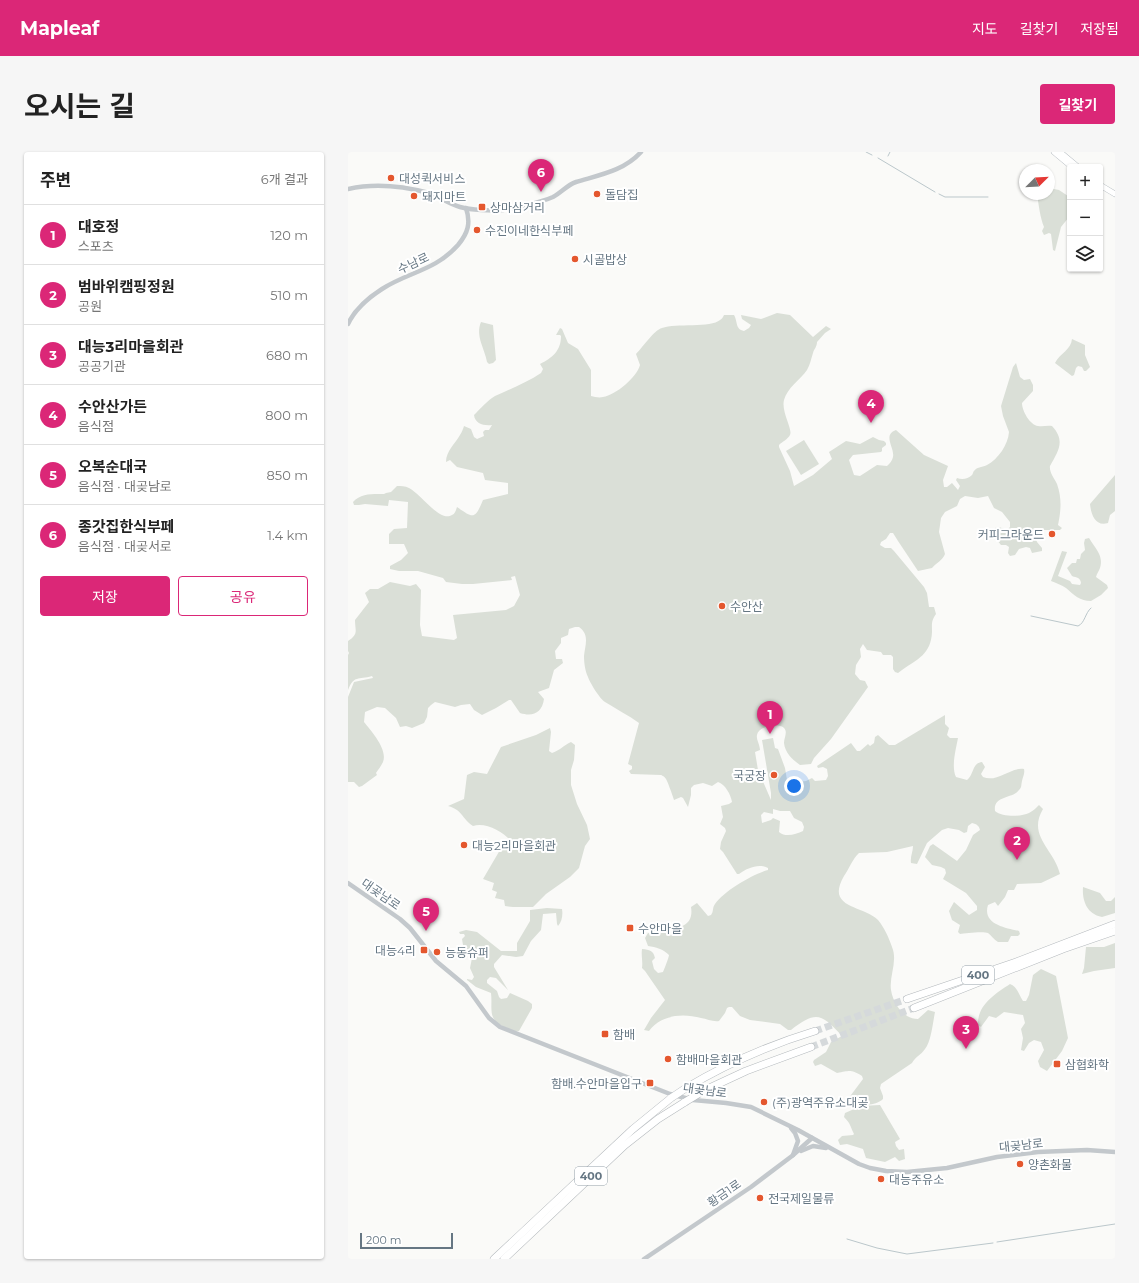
<!DOCTYPE html>
<html lang="ko">
<meta charset="utf-8">
<style>
:root{--surface:#fff;--page:#f6f6f6;--text:#222;--muted:#767676;--line:#e0e0e0;--accent:#db2777}
body{margin:0;font-family:Montserrat,"Noto Sans KR",sans-serif;background:var(--page);color:var(--text)}
.controls{position:absolute;right:12px;top:12px;display:grid;overflow:hidden;border-radius:4px;box-shadow:0 1px 3px #0004}
.controls button{width:36px;height:36px;display:grid;place-items:center;padding:0;border:0;border-bottom:1px solid var(--line);background:var(--surface);color:var(--text);font:20px sans-serif}
.compass{position:absolute;left:671px;top:12px;width:36px;height:36px;border-radius:50%;background:var(--surface);box-shadow:0 1px 3px #0004;rotate:66deg}
.scale{position:absolute;left:12px;bottom:10px;width:93px;box-sizing:border-box;padding-left:4px;border:2px solid #657683;border-top:0;font-size:11px;line-height:14px;white-space:nowrap;color:#657683;-webkit-text-stroke:3px #fff;paint-order:stroke}
.you{position:absolute;left:446px;top:634px;width:14px;height:14px;margin:-10px;border:3px solid #fff;border-radius:50%;background:#1a73e8;box-shadow:0 0 0 6px #1a73e833}
.badge{display:grid;place-items:center;width:26px;height:26px;border-radius:50%;background:var(--accent);color:#fff;font-size:13px;font-weight:700}
.pin{position:absolute;translate:-50% -33px;filter:drop-shadow(0 1px 2px #0008)}
.pin::after{content:'';position:absolute;top:21px;width:14px;height:12px;background:inherit;clip-path:polygon(0 0,100% 0,50% 100%)}
.list{margin:0;padding:0;list-style:none}
h2{display:flex;justify-content:space-between;align-items:center;height:52px;margin:0;padding:0 16px;font-size:17px}
h2 small{font-size:13px;font-weight:400;color:var(--muted)}
.list li{display:grid;grid-template-columns:26px 1fr auto;gap:12px;align-items:center;box-sizing:border-box;height:60px;padding:0 16px;border-top:1px solid var(--line)}
.list b{display:block;font-size:15px;white-space:nowrap}
.list p{margin:0;font-size:13px;white-space:nowrap;color:var(--muted)}
.list em{font-size:13px;font-style:normal;color:var(--muted)}
.actions{display:flex;gap:8px;padding:12px 16px}
.actions a{flex:1;padding:9px 0;border:1px solid var(--accent);border-radius:4px;text-align:center;font-size:14px;color:var(--accent)}
.actions .main{background:var(--accent);color:#fff}
.icon{flex:none;width:22px;height:22px;fill:none;stroke:currentColor;stroke-width:2;stroke-linecap:round;stroke-linejoin:round}
.map{position:relative;flex:none;width:767px;height:1107px;overflow:hidden;border-radius:4px}
header{display:flex;align-items:center;gap:24px;box-sizing:border-box;height:56px;padding:0 20px;background:var(--accent);color:#fff}
header strong{font-size:19px}
nav{display:flex;gap:22px;margin-inline-start:auto;font-size:14px}
.intro{display:flex;align-items:center;justify-content:space-between;box-sizing:border-box;height:96px;padding:0 24px}
h1{margin:0;font-size:28px}
.button{padding:10px 18px;border-radius:4px;background:var(--accent);color:#fff;font-size:14px;font-weight:700}
main{display:flex;gap:24px;padding:0 24px}
aside{flex:1;background:var(--surface);border-radius:4px;box-shadow:0 1px 3px #0004}
.map>svg:first-child{display:block}
.green{fill:#dadfd7;fill-rule:evenodd}
.lines{fill:none;stroke-linecap:round;stroke-linejoin:round}
.stream{stroke:#bbc7cb;stroke-width:1}
.motorway-tunnel{stroke:#d5d9db;stroke-width:7;stroke-dasharray:7 3.5;stroke-linecap:butt}
.secondary-casing{stroke:#b3babf;stroke-width:6}
.motorway-casing{stroke:#b4b9bd;stroke-width:8}
.tertiary{stroke:#c3c8cc;stroke-width:4.5}
.secondary{stroke:#fff;stroke-width:5}
.motorway{stroke:#fff;stroke-width:7}
.motorway-bridge-casing{stroke:#b4b9bd;stroke-width:8;stroke-linecap:butt}
.motorway-bridge{stroke:#fff;stroke-width:7}
.poi-dot{fill:#e4572e;stroke:#fff;stroke-width:1.5}
.labels{text-anchor:middle;dominant-baseline:central;stroke-width:4;stroke-linejoin:round;paint-order:stroke}
.shield{fill:#fff;stroke:#939fa8;stroke-width:1}
.shield-label{font-size:11px;font-weight:bold;fill:#657683}
.poi-label{font-size:12px;fill:#657683;stroke:#fff;text-anchor:start}
.street-label{font-size:12px;fill:#657683;stroke:#fff}
</style>
<header>
<strong>Mapleaf</strong>
<nav><a>지도</a><a>길찾기</a><a>저장됨</a></nav>
</header>
<div class="intro"><h1>오시는 길</h1><a class="button">길찾기</a></div>
<main>
<aside>
<h2>주변<small>6개 결과</small></h2>
<ul class="list">
<li><span class="badge">1</span><div><b>대호정</b><p>스포츠</p></div><em>120 m</em></li>
<li><span class="badge">2</span><div><b>범바위캠핑정원</b><p>공원</p></div><em>510 m</em></li>
<li><span class="badge">3</span><div><b>대능3리마을회관</b><p>공공기관</p></div><em>680 m</em></li>
<li><span class="badge">4</span><div><b>수안산가든</b><p>음식점</p></div><em>800 m</em></li>
<li><span class="badge">5</span><div><b>오복순대국</b><p>음식점 · 대곶남로</p></div><em>850 m</em></li>
<li><span class="badge">6</span><div><b>종갓집한식부페</b><p>음식점 · 대곶서로</p></div><em>1.4 km</em></li>
</ul>
<div class="actions"><a class="main">저장</a><a>공유</a></div>
</aside>
<div class="map">
<svg width="767" height="1107" viewBox="0 0 767 1107">
<rect width="100%" height="100%" fill="#fafaf8"/>
<g class="green">
<path d="M 701,36 L 711,38 L 720,44 L 722,47 L 720,55 L 721,65 L 713,75 L 707,99 L 705,98 L 703,82 L 701,81 L 696,83 L 694,79 L 696,75 C 692,65 691,54 689,43 L 701,42 Z"/>
<path d="M 429,161 L 442,163 L 465,185 L 478,174 L 483,177 L 477,181 L 469,190 C 469,195 466,197 465,201 C 463,207 462,213 459,218 C 452,228 439,236 436,248 C 433,260 445,277 442,283 C 440,287 434,290 431,293 L 431,295 L 442,319 L 446,334 L 465,323 L 484,307 L 481,300 L 498,289 L 512,292 L 525,285 L 531,288 L 536,289 L 538,291 L 538,293 L 534,296 L 534,299 L 533,300 L 505,303 L 501,308 L 506,323 L 512,324 L 529,313 L 539,314 C 542,311 544,309 545,305 C 547,296 534,283 548,278 L 576,303 L 600,314 L 595,328 L 596,335 L 599,335 L 604,331 L 610,338 L 612,334 L 608,328 L 609,326 C 614,328 620,327 624,323 C 625,322 625,319 627,318 C 629,315 635,315 639,313 C 650,307 660,293 661,280 L 655,264 L 653,254 L 665,215 L 668,211 L 672,225 L 676,228 L 682,227 L 685,233 L 685,239 L 674,251 C 674,259 682,273 690,274 C 695,275 699,273 704,274 C 718,289 710,299 702,314 C 701,320 706,326 709,332 C 714,346 713,359 710,373 L 714,376 L 712,378 L 696,378 L 686,382 L 689,390 L 694,396 L 694,399 L 684,401 L 682,396 L 678,395 L 671,397 L 667,403 L 662,404 L 660,401 L 661,395 L 658,393 L 653,393 C 649,388 644,383 647,376 L 651,375 L 659,378 L 662,375 L 662,370 L 654,360 L 646,356 L 640,344 L 630,346 L 617,344 L 612,347 L 609,354 L 597,360 L 593,366 L 591,380 L 597,402 C 595,408 588,411 584,416 L 570,419 L 550,389 L 545,381 L 542,381 L 538,387 L 533,390 L 532,393 L 537,396 L 543,396 L 546,399 L 576,435 L 579,441 L 581,455 L 586,455 L 588,462 C 583,469 584,472 584,480 C 583,502 570,507 554,518 L 550,521 L 547,520 L 545,517 L 545,505 L 543,503 L 535,503 L 533,500 L 519,498 L 515,492 L 512,497 L 513,505 L 508,513 L 507,522 L 512,528 L 517,529 L 520,535 L 483,587 L 466,606 L 463,612 L 452,613 C 445,608 437,601 436,591 C 436,586 440,580 436,576 C 431,570 410,574 409,583 C 408,587 412,593 412,598 L 407,600 L 410,618 L 423,648 L 423,641 L 414,588 L 425,586 L 427,596 L 430,597 L 437,616 L 440,634 L 442,640 L 450,640 L 449,633 L 451,630 L 458,629 L 464,626 L 467,629 L 478,628 L 480,624 L 479,617 L 475,615 L 470,616 L 469,614 L 503,591 L 509,599 L 512,599 L 520,592 L 522,594 L 526,591 L 527,585 L 530,583 L 541,593 L 547,593 L 597,563 L 597,572 L 601,576 L 599,583 L 602,586 L 610,586 C 608,597 603,615 608,625 L 619,628 C 626,623 624,611 634,610 L 637,615 L 633,622 L 635,625 C 649,631 662,615 676,617 C 677,622 675,624 674,629 C 673,633 674,635 671,638 C 665,647 645,643 647,659 C 654,665 673,665 681,661 C 685,659 688,656 691,653 L 695,657 C 679,684 706,697 712,722 L 693,731 L 669,732 L 666,738 L 660,738 L 657,745 L 650,754 L 647,750 L 640,753 C 634,772 657,776 671,779 L 672,782 L 670,784 L 663,784 L 660,790 L 650,790 C 646,788 643,783 640,781 C 636,779 617,781 612,782 L 610,780 L 612,773 L 604,768 L 601,759 L 606,750 L 621,763 L 629,758 L 629,754 L 618,741 L 595,727 L 598,721 L 597,717 L 593,715 L 584,713 L 577,705 L 582,694 L 585,692 L 609,709 L 618,698 L 625,683 L 632,678 C 631,674 629,672 624,671 L 620,674 L 619,680 L 616,681 L 611,678 L 600,676 L 594,678 L 579,691 L 569,712 L 563,711 C 562,705 565,700 565,694 L 539,700 L 511,701 C 505,706 501,717 496,724 C 477,757 515,753 530,768 C 536,775 541,786 544,795 C 550,809 541,824 543,838 C 545,851 555,867 570,867 L 580,858 L 587,860 C 585,870 583,890 577,897 C 573,903 567,905 564,911 L 533,932 L 532,936 L 535,944 L 535,947 C 525,956 512,952 501,949 L 503,943 L 515,927 L 514,924 C 502,917 502,919 489,921 L 473,912 L 467,914 L 465,910 L 466,908 L 478,900 L 483,890 L 494,884 C 473,861 468,859 443,878 L 440,878 L 432,872 L 402,868 L 392,864 L 384,855 L 381,855 L 379,856 L 377,861 L 371,869 C 365,870 359,867 353,866 C 334,861 313,863 301,879 L 296,878 L 303,866 L 317,848 L 297,819 L 294,816 C 295,809 293,804 294,797 C 302,798 305,798 307,806 L 304,809 L 306,817 L 310,821 L 315,820 C 316,818 321,805 321,803 C 315,797 308,795 300,794 L 297,786 L 300,781 L 304,782 L 307,775 C 322,778 347,778 343,755 L 349,751 L 360,764 L 363,763 C 366,759 364,756 367,752 C 376,739 405,722 420,718 L 420,716 C 411,711 399,716 391,722 L 389,722 L 375,700 L 372,697 L 373,690 L 378,679 L 377,676 L 372,672 L 375,665 L 373,654 L 381,652 L 384,650 C 383,643 377,632 370,630 L 364,634 L 355,631 L 346,633 L 343,636 L 343,643 L 340,655 L 335,646 L 333,645 L 326,648 C 326,647 319,628 318,627 C 316,624 315,624 313,623 L 283,622 L 281,619 L 284,617 L 284,614 L 280,612 L 291,571 C 280,563 268,557 257,550 C 252,547 242,531 240,525 C 237,519 236,510 236,504 C 237,493 242,483 231,475 L 227,475 L 221,477 L 220,483 L 213,486 L 213,491 L 207,499 L 208,507 L 214,507 L 215,511 L 206,518 L 201,536 L 190,540 L 196,547 C 194,561 185,565 172,561 L 163,548 L 161,548 L 148,556 L 134,563 L 126,558 L 122,552 L 113,553 L 107,555 L 87,550 L 83,553 L 80,556 L 79,565 L 76,571 L 64,576 L 58,574 L 52,575 L 48,566 L 37,556 L 29,555 L 17,560 L 16,570 C 23,579 40,597 35,610 C 33,614 30,618 28,621 L 29,623 L 14,634 L 11,635 L 6,630 L 0,630 L 0,545 L 6,530 L 25,526 L 24,524 C 10,528 6,523 0,538 L 0,503 L 1,501 L 0,499 L 0,489 C 11,482 7,479 7,468 L 21,450 L 17,441 L 22,437 L 30,437 L 42,430 L 62,434 L 68,432 L 73,438 L 72,473 L 74,484 L 106,488 L 109,486 L 105,463 L 158,458 L 166,454 L 172,443 L 167,424 L 163,425 L 164,428 L 125,432 L 114,432 L 98,430 L 95,426 L 70,419 L 51,419 L 42,417 L 42,414 L 53,408 L 60,401 L 56,392 L 41,392 L 41,382 L 46,377 L 59,376 L 60,350 L 41,348 L 40,354 L 17,352 L 11,353 L 6,353 L 5,350 C 13,341 25,342 36,342 L 38,341 L 43,340 L 49,334 C 53,334 57,334 61,336 C 72,341 92,371 104,363 C 107,362 108,358 109,355 C 126,367 127,367 135,348 L 160,342 L 160,331 L 137,328 L 135,321 L 109,315 L 102,308 L 98,310 C 98,299 107,292 112,283 C 114,280 115,277 116,274 L 123,277 L 126,285 L 129,287 L 136,284 L 135,280 L 137,278 L 141,278 L 144,273 C 136,274 127,272 126,263 C 132,257 140,248 147,244 C 162,237 180,230 193,221 L 195,217 L 192,212 C 204,206 213,199 213,184 L 212,183 L 208,183 L 212,176 L 214,177 L 220,191 L 230,197 L 243,218 L 243,244 C 247,245 251,246 255,245 C 268,243 289,225 292,213 L 288,202 C 295,195 306,178 314,176 C 328,171 363,176 372,168 C 374,167 375,165 376,163 L 386,163 C 390,170 387,177 396,179 L 401,176 L 403,173 L 394,167 L 393,163 L 413,167 ZM 425,657 L 432,659 L 442,659 L 446,666 L 454,670 L 456,675 L 455,679 C 448,682 438,686 431,680 L 432,669 L 425,666 L 423,668 L 414,671 L 413,663 L 416,660 L 425,662 Z"/>
<path d="M 133,170 L 145,173 L 148,208 L 145,211 L 141,212 L 139,210 C 137,197 127,184 133,170 Z"/>
<path d="M 724,187 L 737,193 L 737,203 L 742,215 L 738,219 L 736,219 L 734,215 L 730,214 L 728,216 L 726,223 L 724,224 L 707,211 C 712,201 723,198 724,187 Z"/>
<path d="M 456,288 L 471,312 L 453,323 L 438,299 Z"/>
<path d="M 767,323 L 767,359 L 762,363 L 760,371 C 747,375 743,362 742,352 Z"/>
<path d="M 741,386 C 747,396 756,404 752,416 C 751,419 749,421 748,425 L 759,433 L 760,436 L 753,443 L 743,449 C 732,449 726,443 718,436 C 714,433 708,431 703,429 L 714,399 L 719,400 L 710,424 L 722,429 L 724,432 L 732,433 L 733,431 C 732,425 729,426 724,424 L 719,416 L 724,411 L 728,411 L 729,407 L 732,407 L 733,402 L 737,398 L 736,391 L 737,387 Z"/>
<path d="M 202,576 L 203,580 L 201,599 L 204,601 C 211,599 216,593 223,590 L 227,593 L 226,608 L 223,618 L 223,633 L 229,652 L 239,673 L 242,687 L 237,694 L 231,716 L 222,725 L 198,742 L 185,755 L 165,755 L 157,754 L 156,748 L 147,746 L 149,740 L 144,738 L 146,731 L 135,727 L 152,698 L 162,691 L 162,688 C 154,679 137,670 125,674 C 113,666 115,658 100,654 L 116,647 L 119,623 L 126,620 L 139,622 L 153,595 L 188,583 Z"/>
<path d="M 735,735 L 752,741 L 758,749 L 763,749 L 767,745 L 767,761 L 754,765 C 739,762 734,749 735,735 Z"/>
<path d="M 199,756 L 214,757 C 215,763 214,770 210,774 L 209,772 L 208,761 L 195,762 L 193,778 L 183,789 L 175,804 L 168,805 L 154,803 L 146,812 L 146,815 L 160,838 L 148,826 L 142,825 L 139,828 L 139,831 L 149,839 L 151,845 L 153,847 L 159,846 L 162,841 L 180,849 L 184,852 L 184,856 L 171,879 C 167,880 163,878 159,876 C 138,868 145,857 143,841 L 128,835 L 119,828 L 119,827 L 124,828 L 126,825 L 122,816 L 124,806 L 121,803 L 113,801 L 109,797 L 115,793 L 114,787 L 117,784 L 116,782 L 112,782 L 111,780 L 118,778 L 129,780 L 153,799 L 169,799 L 169,791 L 182,769 L 182,758 Z"/>
<path d="M 767,791 L 767,816 L 746,819 L 734,822 L 736,816 L 738,795 L 756,795 Z"/>
<path d="M 693,817 L 708,824 L 720,886 L 714,899 L 699,919 L 692,915 L 690,909 L 696,898 L 693,890 L 686,888 L 681,891 L 676,899 L 673,898 L 675,886 L 673,877 L 677,871 L 675,863 L 656,860 L 648,866 L 641,864 L 633,875 L 630,873 C 629,853 647,842 662,832 C 669,834 671,843 675,849 L 678,849 L 681,843 L 685,823 Z"/>
<path d="M 532,953 L 552,987 L 547,990 L 548,994 L 551,998 L 556,997 L 557,1007 L 551,1009 L 547,1005 L 537,1010 L 518,1006 L 515,997 L 499,992 L 492,993 L 490,988 L 494,984 L 505,983 L 506,982 C 502,974 503,972 496,965 L 497,961 L 513,954 Z"/>
</g>
<g class="lines">
<g class="stream">
<path d="M 518,0 L 524,3"/>
<path d="M 540,4 L 542,0"/>
<path d="M 530,6 L 587,40"/>
<path d="M 591,42 L 597,45 L 640,45"/>
<path d="M 683,464 L 730,474 C 737,471 737,461 743,456"/>
<path d="M 499,1087 L 529,1096 L 559,1102 L 645,1091"/>
<path d="M 649,1090 L 767,1072"/>
</g>
<g class="motorway-tunnel">
<path d="M 467,879 L 559,847"/>
<path d="M 463,895 L 566,856"/>
</g>
<g class="secondary-casing">
<g id="secondary">
<path d="M 706,0 L 724,15"/>
<path d="M 712,0 L 730,15"/>
<path d="M 752,33 L 767,42"/>
</g>
</g>
<g class="motorway-casing">
<g id="motorway">
<path d="M 559,847 L 668,810 L 767,772"/>
<path d="M 566,856 L 715,797 L 767,779"/>
<path d="M 338,936 C 380,911 421,893 467,879"/>
<path d="M 355,939 L 398,919 L 463,895"/>
<path d="M 146,1107 L 285,977 L 323,946"/>
<path d="M 156,1107 L 277,993 L 310,967 L 337,950"/>
</g>
</g>
<g class="tertiary">
<path d="M 0,37 C 26,31 55,34 81,41 C 92,45 101,52 112,55 C 123,58 143,59 155,58 C 167,57 193,50 205,45 C 213,41 219,33 228,30 C 251,23 276,19 293,0"/>
<path d="M 0,172 C 7,157 20,146 34,137 C 60,120 87,119 110,93 C 120,81 123,71 118,56"/>
<path d="M 0,731 L 52,767 L 62,776 L 88,809 L 118,834 L 141,866 L 152,875 L 322,942 L 345,948 L 378,951 L 403,955 L 450,978 L 511,1012 L 522,1016 L 538,1019 L 559,1020 L 599,1016 L 649,1005 L 690,1000 L 739,998 L 767,1000"/>
<path d="M 443,976 L 447,981 L 450,989 L 445,1003"/>
<path d="M 453,999 L 465,994 L 478,996"/>
<path d="M 296,1107 L 403,1035 L 444,1004 L 464,986"/>
</g>
<use href="#secondary" class="secondary"/>
<use href="#motorway" class="motorway"/>
<g class="motorway-bridge-casing">
<g id="motorway-bridge">
<path d="M 323,946 L 338,936"/>
<path d="M 337,950 L 355,939"/>
</g>
</g>
<use href="#motorway-bridge" class="motorway-bridge"/>
</g>
<g class="poi-dot">
<circle cx="43" cy="26" r="4"/>
<circle cx="249" cy="42" r="4"/>
<circle cx="66" cy="44" r="4"/>
<rect x="130" y="51" width="8" height="8" rx="2"/>
<circle cx="129" cy="78" r="4"/>
<circle cx="227" cy="107" r="4"/>
<circle cx="704" cy="382" r="4"/>
<circle cx="374" cy="454" r="4"/>
<circle cx="426" cy="623" r="4"/>
<circle cx="116" cy="693" r="4"/>
<rect x="278" y="772" width="8" height="8" rx="2"/>
<rect x="72" y="794" width="8" height="8" rx="2"/>
<circle cx="89" cy="800" r="4"/>
<rect x="253" y="878" width="8" height="8" rx="2"/>
<circle cx="320" cy="907" r="4"/>
<rect x="705" y="908" width="8" height="8" rx="2"/>
<rect x="298" y="927" width="8" height="8" rx="2"/>
<circle cx="416" cy="950" r="4"/>
<circle cx="672" cy="1012" r="4"/>
<circle cx="533" cy="1027" r="4"/>
<circle cx="412" cy="1046" r="4"/>
</g>
<g class="labels">
<g class="shield">
<rect x="614" y="814" width="32" height="18" rx="3"/>
<rect x="227" y="1015" width="32" height="18" rx="3"/>
</g>
<g class="shield-label">
<text x="630" y="823">400</text>
<text x="243" y="1024">400</text>
</g>
<g class="poi-label">
<text x="51" y="26">대성퀵서비스</text>
<text x="257" y="42">돌담집</text>
<text x="74" y="44">돼지마트</text>
<text x="142" y="55">상마삼거리</text>
<text x="137" y="78">수진이네한식부페</text>
<text x="235" y="107">시골밥상</text>
<text x="696" y="382" text-anchor="end">커피그라운드</text>
<text x="382" y="454">수안산</text>
<text x="418" y="623" text-anchor="end">국궁장</text>
<text x="124" y="693">대능2리마을회관</text>
<text x="290" y="776">수안마을</text>
<text x="68" y="798" text-anchor="end">대능4리</text>
<text x="97" y="800">능동슈퍼</text>
<text x="265" y="882">함배</text>
<text x="328" y="907">함배마을회관</text>
<text x="717" y="912">삼협화학</text>
<text x="294" y="931" text-anchor="end">함배.수안마을입구</text>
<text x="424" y="950">(주)광역주유소대곶</text>
<text x="680" y="1012">양촌화물</text>
<text x="541" y="1027">대능주유소</text>
<text x="420" y="1046">전국제일물류</text>
</g>
<g class="street-label">
<text transform="translate(65 111) rotate(-25)">수남로</text>
<text transform="translate(33 742) rotate(35)">대곶남로</text>
<text transform="translate(357 938) rotate(8)">대곶남로</text>
<text transform="translate(673 993) rotate(-6)">대곶남로</text>
<text transform="translate(376 1041) rotate(-35)">황금1로</text>
</g>
</g>
</svg>
<div class="controls">
<button>+</button>
<button>−</button>
<button><svg class="icon" aria-label="layers" viewBox="0 0 24 24"><path d="M12 4l9 5-9 5-9-5zM3 14l9 5 9-5"/></svg></button>
</div>
<svg class="compass" viewBox="-18 -18 36 36"><path d="M0-13l5 13h-10z" fill="#e53935"/><path d="M0 13l5-13h-10z" fill="#767676"/></svg>
<div class="scale">200 m</div>
<div class="you"></div>
<div class="pin badge" style="left:422px;top:582px">1</div>
<div class="pin badge" style="left:669px;top:708px">2</div>
<div class="pin badge" style="left:618px;top:897px">3</div>
<div class="pin badge" style="left:523px;top:271px">4</div>
<div class="pin badge" style="left:78px;top:779px">5</div>
<div class="pin badge" style="left:193px;top:40px">6</div>
</div>
</main>
